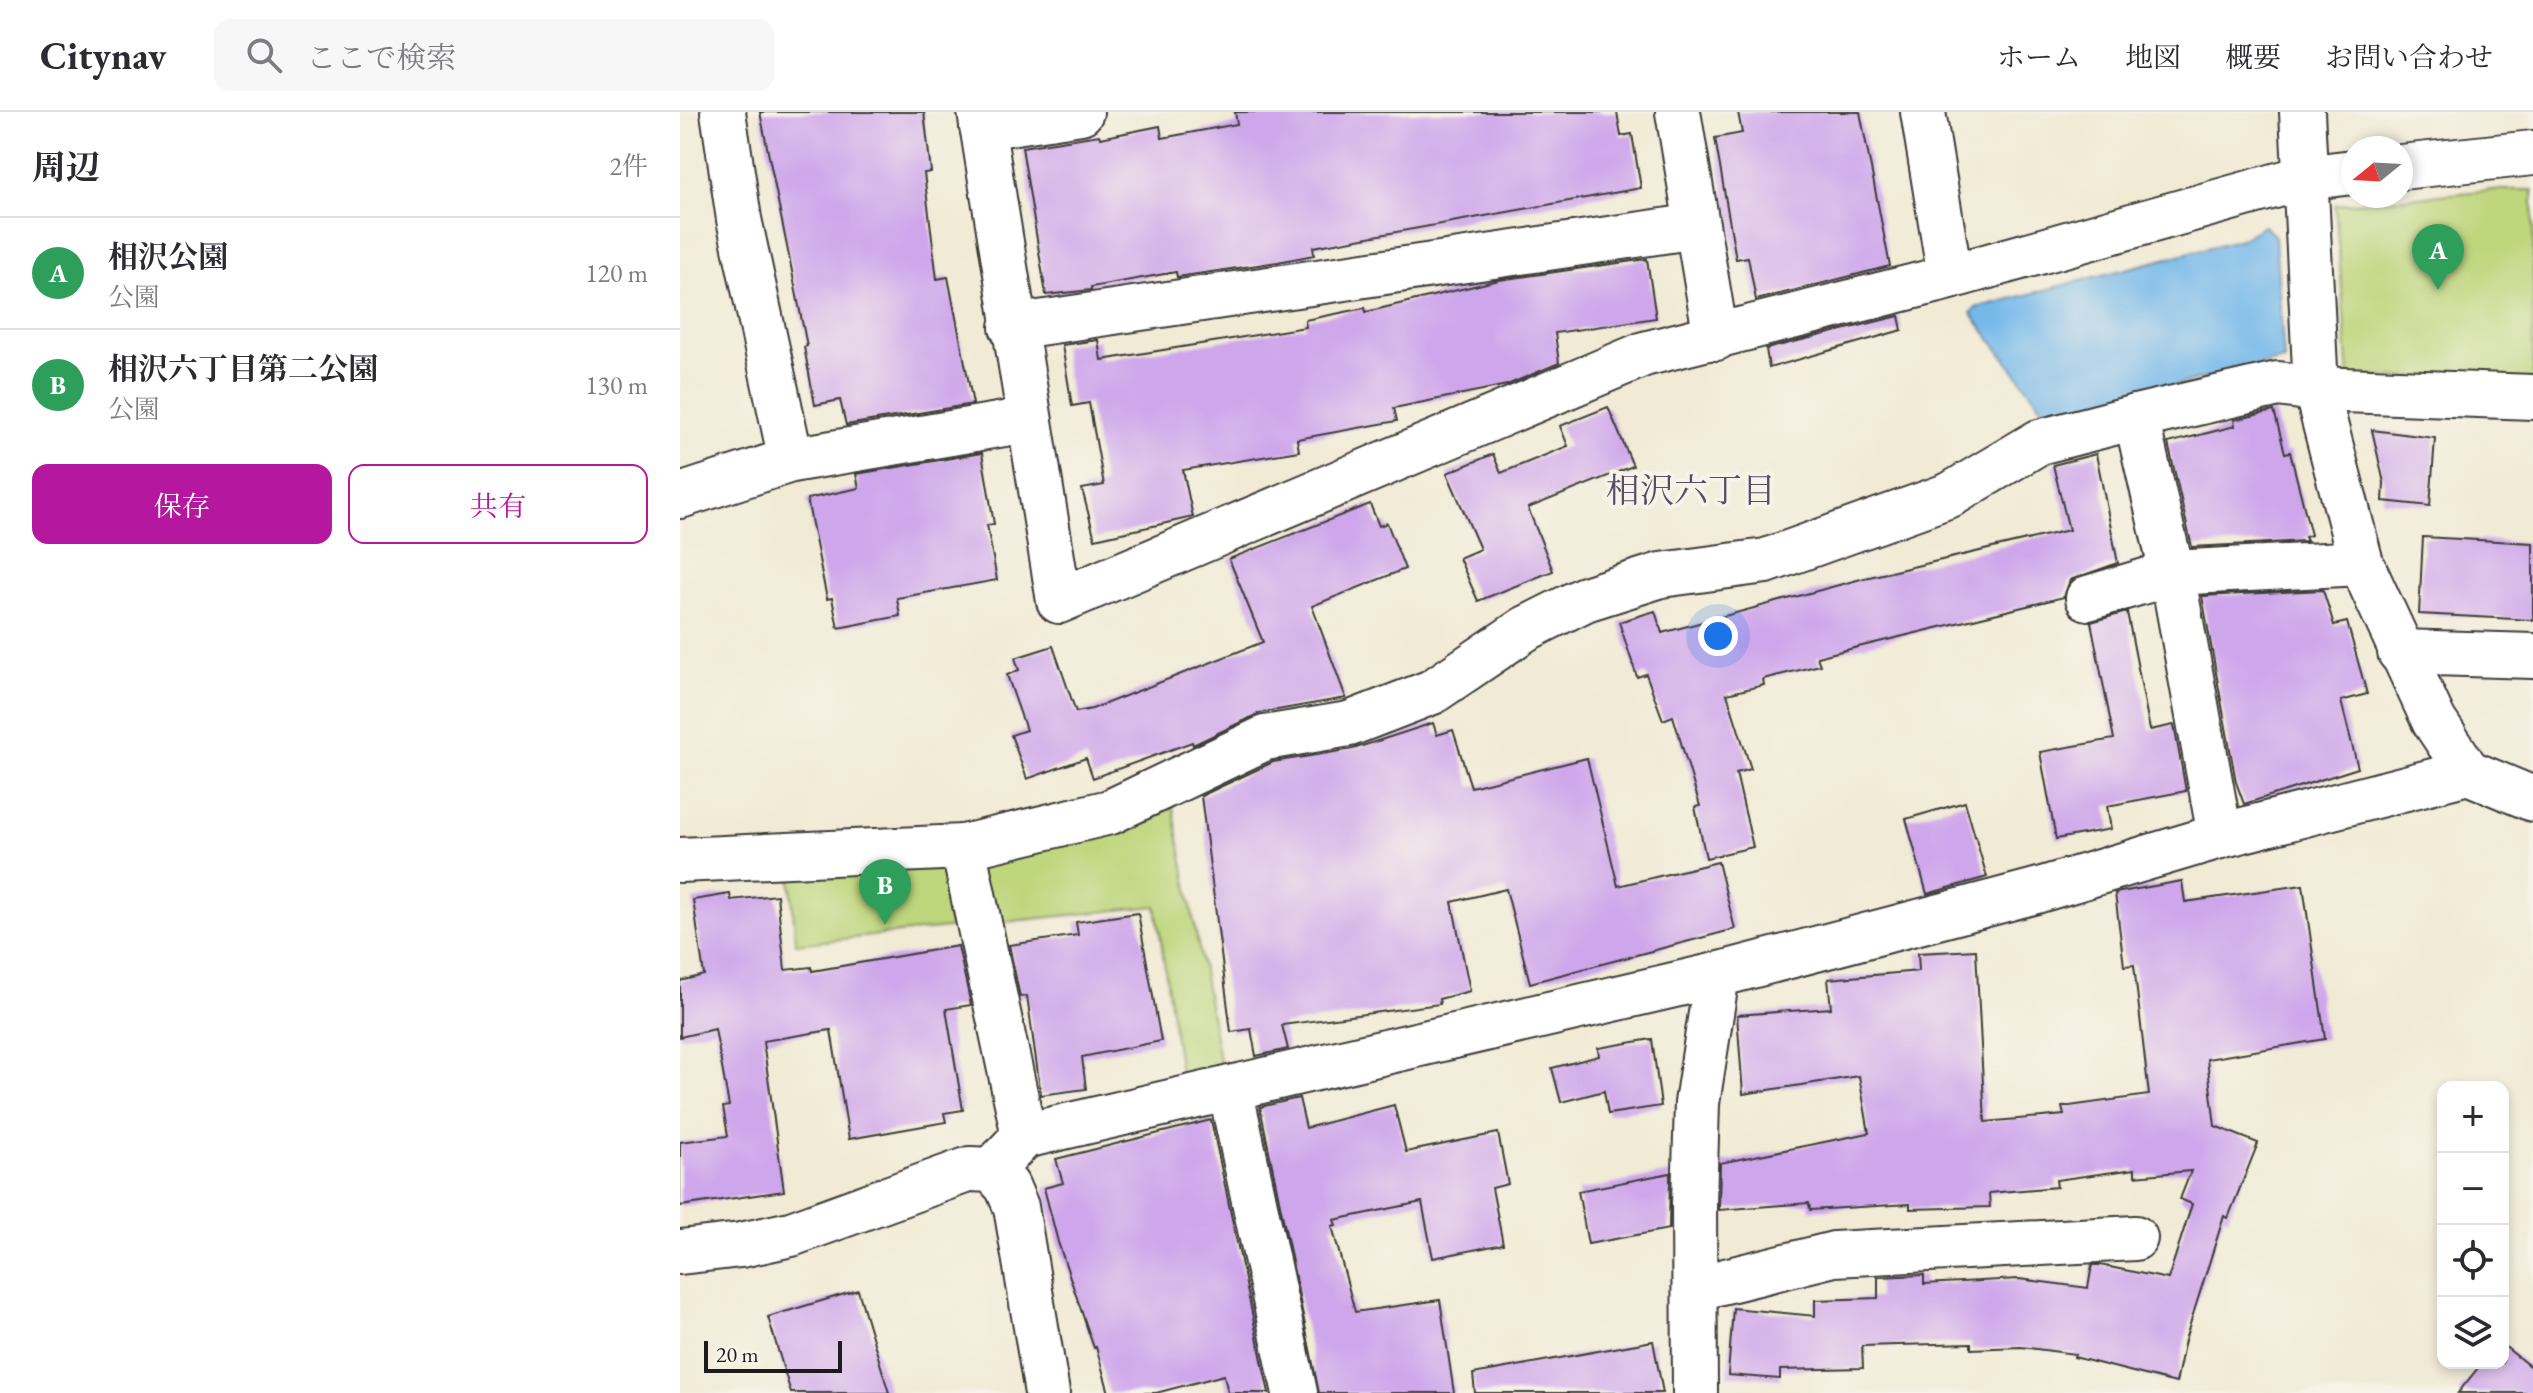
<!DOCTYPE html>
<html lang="ja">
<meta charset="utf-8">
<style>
:root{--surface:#fff;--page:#f7f7f7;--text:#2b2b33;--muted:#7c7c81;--line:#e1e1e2;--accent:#b5179e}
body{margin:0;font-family:"EB Garamond","Noto Serif JP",serif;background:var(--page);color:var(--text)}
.controls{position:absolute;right:24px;bottom:24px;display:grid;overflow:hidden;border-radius:16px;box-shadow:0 4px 12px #0003}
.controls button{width:72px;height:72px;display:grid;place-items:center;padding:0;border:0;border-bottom:2px solid var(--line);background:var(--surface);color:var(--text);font:40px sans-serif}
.compass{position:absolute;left:1661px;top:24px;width:72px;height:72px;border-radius:50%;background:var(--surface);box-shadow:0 4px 12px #0003;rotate:252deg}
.scale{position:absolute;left:24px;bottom:20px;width:138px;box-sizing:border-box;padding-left:8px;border:4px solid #1c1c1c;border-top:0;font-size:22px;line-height:28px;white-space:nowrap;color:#1c1c1c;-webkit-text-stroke:6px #f7f3e8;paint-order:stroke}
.you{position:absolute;left:1038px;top:524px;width:28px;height:28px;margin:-20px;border:6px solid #fff;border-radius:50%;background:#1a73e8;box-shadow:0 0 0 12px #1a73e833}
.badge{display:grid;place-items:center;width:52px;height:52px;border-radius:50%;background:var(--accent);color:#fff;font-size:26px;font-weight:700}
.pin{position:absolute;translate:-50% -66px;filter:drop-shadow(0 2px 4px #0008)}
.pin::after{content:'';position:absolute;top:42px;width:28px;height:24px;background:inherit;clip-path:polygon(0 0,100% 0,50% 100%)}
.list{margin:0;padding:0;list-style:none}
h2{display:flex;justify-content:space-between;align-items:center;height:104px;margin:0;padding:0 32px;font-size:34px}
h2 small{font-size:26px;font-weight:400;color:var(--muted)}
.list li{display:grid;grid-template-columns:52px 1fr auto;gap:24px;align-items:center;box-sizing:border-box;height:112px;padding:0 32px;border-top:2px solid var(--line)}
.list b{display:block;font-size:30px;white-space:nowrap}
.list p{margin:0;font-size:26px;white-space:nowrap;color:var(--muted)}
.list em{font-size:26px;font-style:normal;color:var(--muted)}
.actions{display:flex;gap:16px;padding:24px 32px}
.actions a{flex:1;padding:18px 0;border:2px solid var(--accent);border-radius:16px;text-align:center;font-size:28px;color:var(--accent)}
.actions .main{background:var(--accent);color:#fff}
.icon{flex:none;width:44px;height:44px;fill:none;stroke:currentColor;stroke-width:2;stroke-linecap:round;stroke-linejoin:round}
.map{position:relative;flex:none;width:1853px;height:1281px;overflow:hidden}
header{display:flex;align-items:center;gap:48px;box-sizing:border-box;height:112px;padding:0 40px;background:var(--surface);border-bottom:2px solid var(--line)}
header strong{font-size:38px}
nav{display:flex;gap:44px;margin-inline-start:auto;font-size:28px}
.search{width:560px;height:72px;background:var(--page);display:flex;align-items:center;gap:20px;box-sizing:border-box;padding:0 28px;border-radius:16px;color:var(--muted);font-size:30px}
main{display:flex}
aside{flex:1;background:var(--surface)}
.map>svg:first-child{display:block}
.green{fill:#bed67b;stroke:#6d794c;stroke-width:2}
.water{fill:#74b8ea;stroke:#486a83;stroke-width:2}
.building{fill:#cea6eb}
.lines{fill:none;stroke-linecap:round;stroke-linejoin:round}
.street-casing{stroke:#3c3b38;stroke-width:48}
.street{stroke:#fff;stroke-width:44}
.labels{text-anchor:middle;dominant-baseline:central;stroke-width:8;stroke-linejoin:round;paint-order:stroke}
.neighbourhood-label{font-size:34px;fill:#5a4c64;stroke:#f7f3e8}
</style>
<header>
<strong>Citynav</strong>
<div class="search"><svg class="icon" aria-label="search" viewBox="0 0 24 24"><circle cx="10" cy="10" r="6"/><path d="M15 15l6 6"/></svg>ここで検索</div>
<nav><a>ホーム</a><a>地図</a><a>概要</a><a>お問い合わせ</a></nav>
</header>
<main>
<aside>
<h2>周辺<small>2件</small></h2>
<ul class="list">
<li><span class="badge" style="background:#2e9e5b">A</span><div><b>相沢公園</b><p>公園</p></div><em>120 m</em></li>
<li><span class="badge" style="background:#2e9e5b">B</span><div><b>相沢六丁目第二公園</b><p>公園</p></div><em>130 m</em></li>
</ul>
<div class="actions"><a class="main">保存</a><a>共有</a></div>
</aside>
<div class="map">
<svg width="1853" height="1281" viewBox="0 0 1853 1281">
<rect width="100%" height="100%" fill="#f7f3e8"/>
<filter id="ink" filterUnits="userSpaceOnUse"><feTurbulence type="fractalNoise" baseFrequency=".0125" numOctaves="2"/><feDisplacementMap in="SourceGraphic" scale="16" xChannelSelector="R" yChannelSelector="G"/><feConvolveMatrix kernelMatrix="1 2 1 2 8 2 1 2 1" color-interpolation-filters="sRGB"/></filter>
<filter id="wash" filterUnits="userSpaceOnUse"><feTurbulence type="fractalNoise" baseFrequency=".006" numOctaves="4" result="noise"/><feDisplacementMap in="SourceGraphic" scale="32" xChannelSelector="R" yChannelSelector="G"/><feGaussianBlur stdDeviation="1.8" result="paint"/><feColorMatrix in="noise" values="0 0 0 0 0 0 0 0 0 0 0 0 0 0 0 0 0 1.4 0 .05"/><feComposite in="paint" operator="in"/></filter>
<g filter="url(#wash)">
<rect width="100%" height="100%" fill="#f1ead5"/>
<g class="green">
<path d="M 1812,78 L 1853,78 L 1853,268 L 1669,264 L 1655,93 Z"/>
<path d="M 493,695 L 541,958 L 501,968 L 476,794 L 116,832 L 110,759 L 462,708 Z"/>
</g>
<path class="water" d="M 1584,114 L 1595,124 L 1604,248 L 1368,303 L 1291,201 L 1296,196 L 1561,127 Z"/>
<g id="blocks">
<g class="building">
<path d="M 80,0 L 244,0 L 251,60 L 244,61 L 257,167 L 268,165 L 293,292 L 166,313 L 160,288 L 135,293 L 124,235 L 127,234 Z"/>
<path d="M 555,0 L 937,0 L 941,24 L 952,22 L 961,76 L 633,135 L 634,143 L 598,150 L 497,165 L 496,160 L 411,175 L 411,178 L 366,183 L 342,35 L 419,23 L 420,26 L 480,14 L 482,26 L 557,12 Z"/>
<path d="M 1058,0 L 1180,0 L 1210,154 L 1076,188 L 1068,145 L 1056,147 L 1035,26 L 1062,21 Z"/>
<path d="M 967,147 L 976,206 L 875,221 L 879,251 L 827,273 L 714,296 L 717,309 L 617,327 L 619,339 L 503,358 L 513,405 L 415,427 L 402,377 L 424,373 L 409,291 L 392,294 L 382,233 L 418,228 L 421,248 L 626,215 L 625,208 L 685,196 L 686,200 L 819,168 Z"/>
<path d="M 1219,204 L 1222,218 L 1089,256 L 1086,237 Z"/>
<path d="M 928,295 L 953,354 L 848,396 L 873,459 L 798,489 L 779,446 L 800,437 L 767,361 L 813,342 L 821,361 L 888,334 L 880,314 Z"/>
<path d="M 1594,299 L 1605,341 L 1610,340 L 1631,423 L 1625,425 L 1627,429 L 1512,435 L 1488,331 L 1555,314 L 1554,308 Z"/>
<path d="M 1692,318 L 1755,326 L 1750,394 L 1703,389 L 1704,371 Z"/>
<path d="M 302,341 L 314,412 L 307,413 L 317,468 L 217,486 L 220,504 L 158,516 L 152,486 L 147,487 L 127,387 L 179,376 L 176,362 Z"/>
<path d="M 1416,342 L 1438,451 L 1390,468 L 1384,485 L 1137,545 L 1140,553 L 1083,567 L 1084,573 L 1047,582 L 1071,657 L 1056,661 L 1073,735 L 1026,746 L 1015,695 L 1020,694 L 993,604 L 983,608 L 966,562 L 957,565 L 939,510 L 975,499 L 982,521 L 1181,467 L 1389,418 L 1373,353 Z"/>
<path d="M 690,392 L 699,414 L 707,411 L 725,457 L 632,494 L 666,586 L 580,601 L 513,633 L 512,630 L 413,666 L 406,646 L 347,667 L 331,623 L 346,618 L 327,563 L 339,558 L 335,546 L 373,534 L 396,600 L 412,597 L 583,530 L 549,447 Z"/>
<path d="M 1743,425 L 1853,431 L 1853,508 L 1739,502 Z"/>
<path d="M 1643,478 L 1654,513 L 1667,510 L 1687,582 L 1661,589 L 1678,656 L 1564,692 L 1556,670 L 1522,484 Z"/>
<path d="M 1447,500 L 1470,618 L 1494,613 L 1506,679 L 1427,694 L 1431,717 L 1376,727 L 1360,640 L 1434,627 L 1411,510 Z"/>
<path d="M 753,611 L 757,623 L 773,618 L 791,675 L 907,646 L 938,774 L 1038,750 L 1055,817 L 850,871 L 826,777 L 772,790 L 790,879 L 759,887 L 760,892 L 602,913 L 608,937 L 576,944 L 571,917 L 551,920 L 521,684 L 593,650 L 673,637 Z"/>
<path d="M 1285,690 L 1307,765 L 1247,782 L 1226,707 Z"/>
<path d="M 1502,769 L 1505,790 L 1623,773 L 1645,927 L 1527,947 L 1535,1014 L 1578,1031 L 1548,1106 L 1544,1104 L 1505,1228 L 1496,1271 L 1394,1245 L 1395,1242 L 1341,1235 L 1291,1237 L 1291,1231 L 1182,1234 L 1183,1256 L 1100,1258 L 1100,1267 L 1048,1263 L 1053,1196 L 1135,1204 L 1135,1188 L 1198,1186 L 1198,1165 L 1244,1163 L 1244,1172 L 1339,1167 L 1408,1176 L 1412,1153 L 1420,1153 L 1488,1167 L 1512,1092 L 1500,1087 L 1511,1059 L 1455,1064 L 1455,1057 L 1376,1068 L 1377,1075 L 1309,1081 L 1310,1095 L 1230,1097 L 1230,1092 L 1130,1098 L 1129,1091 L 1039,1098 L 1040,1051 L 1189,1021 L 1179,964 L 1063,982 L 1057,903 L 1151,896 L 1148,867 L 1239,859 L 1238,841 L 1296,838 L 1305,1010 L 1384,1003 L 1382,995 L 1469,983 L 1454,853 L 1444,854 L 1435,781 Z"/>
<path d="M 50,782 L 51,788 L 97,783 L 105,858 L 131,855 L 132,859 L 278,834 L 291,893 L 266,897 L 283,998 L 264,1001 L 266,1010 L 169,1027 L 151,918 L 83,929 L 104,1079 L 0,1094 L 0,1030 L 48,1024 L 43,995 L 49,994 L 35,917 L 0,925 L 0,869 L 24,863 L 13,788 Z"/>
<path d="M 458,801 L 481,929 L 402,945 L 406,977 L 361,983 L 347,884 L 340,885 L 329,833 L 398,823 L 396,810 Z"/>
<path d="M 972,927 L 981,994 L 928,1002 L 924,979 L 881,990 L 872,956 L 919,944 L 918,936 Z"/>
<path d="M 619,986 L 626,1016 L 714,993 L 726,1040 L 818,1021 L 828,1072 L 812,1076 L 823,1132 L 753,1146 L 742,1090 L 654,1108 L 656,1113 L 652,1114 L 675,1200 L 760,1188 L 774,1281 L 639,1281 L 580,995 Z"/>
<path d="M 531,1008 L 589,1281 L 548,1281 L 544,1263 L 476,1281 L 429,1281 L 416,1235 L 414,1236 L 378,1130 L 364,1076 L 383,1071 L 376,1047 Z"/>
<path d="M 990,1061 L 989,1117 L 908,1132 L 898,1079 Z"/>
<path d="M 178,1178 L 209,1281 L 111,1281 L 88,1205 Z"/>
<path d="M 973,1229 L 983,1281 L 795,1281 L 793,1262 Z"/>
<path d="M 1823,1233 L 1853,1257 L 1853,1281 L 1778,1281 L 1802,1251 L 1823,1251 Z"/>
</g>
</g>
</g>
<g filter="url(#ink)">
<use href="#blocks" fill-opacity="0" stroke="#3c3b38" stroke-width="2"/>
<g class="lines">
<g class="street-casing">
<g id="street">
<path d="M 43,0 L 59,107 L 111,348"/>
<path d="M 300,0 L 379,489 L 964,242 L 1255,169 L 1623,66 L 1673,60"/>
<path d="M 998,0 L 1036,226"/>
<path d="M 1243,0 L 1270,165"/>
<path d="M 1622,0 L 1636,277 L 1681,451 L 1754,609 L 1788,660 L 1853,687"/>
<path d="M 302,15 L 401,0"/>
<path d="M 1721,55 L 1853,41"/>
<path d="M 332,215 L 1017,114"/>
<path d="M 1456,305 L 1492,461 L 1540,724"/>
<path d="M 0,384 L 111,348 L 348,308"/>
<path d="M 1408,486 L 1492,461 L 1681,451"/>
<path d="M 1720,540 L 1853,544"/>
<path d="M 283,735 L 344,1024"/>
<path d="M 0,748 L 283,735 L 430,700 L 585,626 L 669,612 L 752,580 L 845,517 L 905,487 L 981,463 L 1086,449 L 1270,383 L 1359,330 L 1456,305 L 1598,272 L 1636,277 L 1853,285"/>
<path d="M 550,976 L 615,1281"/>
<path d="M 312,1058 L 344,1024 L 1037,863"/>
<path d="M 0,1140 L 61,1133 L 111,1122 L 290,1057 L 312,1058 L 327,1074 L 336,1095 L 367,1281"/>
<path d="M 1017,1176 L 1154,1142 L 1455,1126"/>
<path d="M 1015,1281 L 1014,1091 L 1017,991 L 1037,863 L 1356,779 L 1540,724 L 1788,660"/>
</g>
</g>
<use href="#street" class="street"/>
</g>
</g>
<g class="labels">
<g class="neighbourhood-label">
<text x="1011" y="378">相沢六丁目</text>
</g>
</g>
</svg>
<div class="controls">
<button>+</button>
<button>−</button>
<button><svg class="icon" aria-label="locate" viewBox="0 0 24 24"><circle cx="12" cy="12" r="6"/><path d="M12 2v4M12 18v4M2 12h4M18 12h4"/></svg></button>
<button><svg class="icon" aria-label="layers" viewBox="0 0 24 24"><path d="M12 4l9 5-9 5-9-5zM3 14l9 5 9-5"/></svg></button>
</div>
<svg class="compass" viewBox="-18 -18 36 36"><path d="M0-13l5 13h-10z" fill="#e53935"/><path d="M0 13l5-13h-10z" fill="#7c7c81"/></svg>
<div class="scale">20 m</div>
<div class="you"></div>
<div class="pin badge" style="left:1758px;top:178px;background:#2e9e5b">A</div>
<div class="pin badge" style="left:205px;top:813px;background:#2e9e5b">B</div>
</div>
</main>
